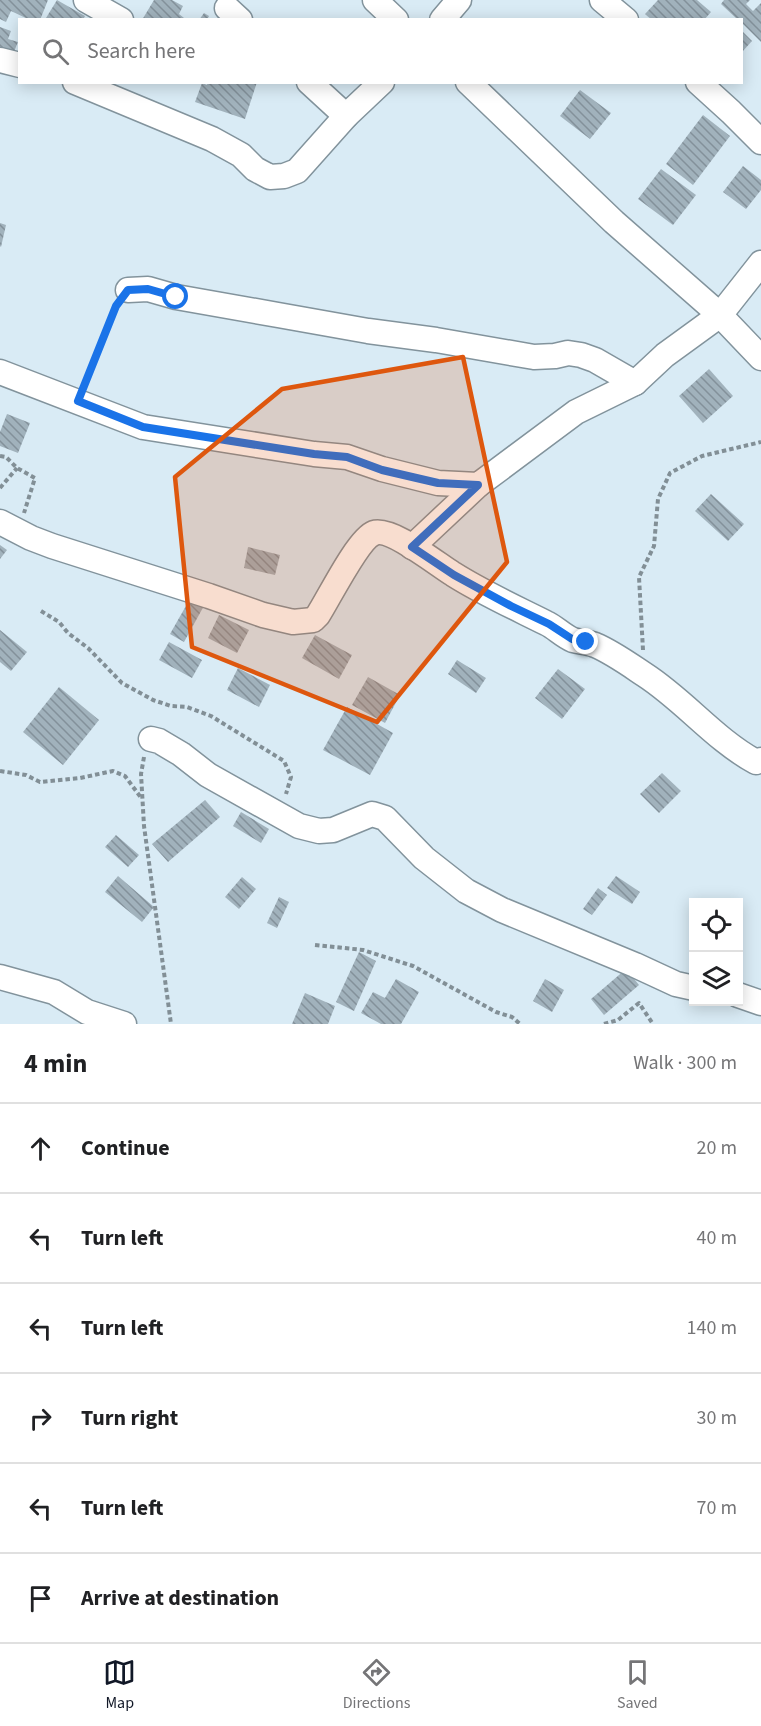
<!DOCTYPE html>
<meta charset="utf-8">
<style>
:root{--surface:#fff;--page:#f6f6f6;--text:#202124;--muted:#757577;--line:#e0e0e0;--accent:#111827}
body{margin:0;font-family:"Source Sans 3",sans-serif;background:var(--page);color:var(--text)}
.controls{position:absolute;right:18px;bottom:18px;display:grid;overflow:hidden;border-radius:0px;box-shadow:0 3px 15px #0003}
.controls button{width:54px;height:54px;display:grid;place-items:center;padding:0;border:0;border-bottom:2px solid var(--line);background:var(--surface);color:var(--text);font:30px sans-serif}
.stop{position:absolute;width:18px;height:18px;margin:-14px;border:4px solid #1a73e8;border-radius:50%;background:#fff}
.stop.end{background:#1a73e8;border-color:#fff;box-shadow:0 2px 6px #0008}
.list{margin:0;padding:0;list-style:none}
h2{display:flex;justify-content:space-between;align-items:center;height:78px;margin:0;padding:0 24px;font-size:26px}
h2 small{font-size:20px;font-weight:400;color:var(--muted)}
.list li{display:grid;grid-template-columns:39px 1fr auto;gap:18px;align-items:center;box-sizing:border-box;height:90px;padding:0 24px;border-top:2px solid var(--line)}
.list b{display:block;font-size:22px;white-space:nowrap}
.list em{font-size:20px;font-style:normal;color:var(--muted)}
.icon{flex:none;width:33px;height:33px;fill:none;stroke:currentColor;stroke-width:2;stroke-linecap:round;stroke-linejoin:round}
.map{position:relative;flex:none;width:761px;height:1024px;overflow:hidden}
.search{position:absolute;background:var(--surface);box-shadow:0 3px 15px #0003;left:18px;right:18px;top:18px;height:66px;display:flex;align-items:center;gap:15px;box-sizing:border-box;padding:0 21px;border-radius:0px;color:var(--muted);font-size:22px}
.sheet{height:618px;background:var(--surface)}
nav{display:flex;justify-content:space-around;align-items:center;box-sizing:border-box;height:84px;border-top:2px solid var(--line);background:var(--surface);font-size:16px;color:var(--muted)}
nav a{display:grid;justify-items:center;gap:3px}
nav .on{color:var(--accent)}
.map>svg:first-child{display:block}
.building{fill:url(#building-back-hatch)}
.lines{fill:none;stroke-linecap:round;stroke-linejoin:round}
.minor-casing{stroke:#82939c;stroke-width:27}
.path{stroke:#828f96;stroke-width:4;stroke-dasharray:4.5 3;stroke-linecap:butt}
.minor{stroke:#fff;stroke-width:24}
.route{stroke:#1a73e8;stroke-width:8}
.marked{fill:#de570e;fill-opacity:0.2;stroke:#de570e;stroke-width:4.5;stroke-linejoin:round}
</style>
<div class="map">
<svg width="761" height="1024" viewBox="0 0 761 1024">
<defs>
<pattern id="building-back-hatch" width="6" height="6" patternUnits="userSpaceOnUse" patternTransform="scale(1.5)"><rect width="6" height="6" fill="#a1b2bc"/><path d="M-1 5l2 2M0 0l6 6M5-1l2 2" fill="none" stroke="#83919a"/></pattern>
</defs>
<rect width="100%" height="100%" fill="#d9ebf5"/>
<g class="building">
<path d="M 0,0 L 48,0 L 40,20 L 30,20 L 11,11 L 6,22 L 0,19 Z"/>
<path d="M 57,0 L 85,16 L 83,20 L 46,18 Z"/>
<path d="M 154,0 L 172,0 L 183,6 L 179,14 L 184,18 L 183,20 L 142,20 Z"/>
<path d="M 658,0 L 697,0 L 711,12 L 704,20 L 652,20 L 645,14 Z"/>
<path d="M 724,0 L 750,0 L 746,4 L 753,11 L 761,3 L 761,42 L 742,23 L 742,20 L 738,20 L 721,4 Z"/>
<path d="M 204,13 L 209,16 L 207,20 L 199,20 Z"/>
<path d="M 0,27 L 11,31 L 8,39 L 18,42 L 13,54 L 0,49 Z"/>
<path d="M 742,31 L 752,41 L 742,52 Z"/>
<path d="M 208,82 L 257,82 L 245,119 L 195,102 L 202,83 L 207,85 Z"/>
<path d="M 580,90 L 611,113 L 590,139 L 560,116 Z"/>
<path d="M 703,115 L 730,136 L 693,185 L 666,164 Z"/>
<path d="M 743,166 L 761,180 L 761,190 L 746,209 L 723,192 Z"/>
<path d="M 661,169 L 696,195 L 673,225 L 638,199 Z"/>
<path d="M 0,223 L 6,225 L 1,247 L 0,246 Z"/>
<path d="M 709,369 L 733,396 L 703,423 L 679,396 Z"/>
<path d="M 7,414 L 30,423 L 18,453 L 0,446 L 0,432 Z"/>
<path d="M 711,494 L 744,524 L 728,541 L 695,511 Z"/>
<path d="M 0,545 L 7,550 L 0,559 Z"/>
<path d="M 248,547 L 280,555 L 275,575 L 244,568 Z"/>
<path d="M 191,597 L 205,604 L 184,642 L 170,634 Z"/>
<path d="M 219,615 L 249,630 L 237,653 L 208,638 Z"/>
<path d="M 0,630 L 27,652 L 11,671 L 0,662 Z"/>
<path d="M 315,635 L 352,655 L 339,679 L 302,658 Z"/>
<path d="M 169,642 L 202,660 L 192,678 L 159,660 Z"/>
<path d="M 457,660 L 486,678 L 476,693 L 448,674 Z"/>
<path d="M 238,668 L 270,685 L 259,707 L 227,690 Z"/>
<path d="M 558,669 L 585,689 L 562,719 L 535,698 Z"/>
<path d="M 368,677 L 400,695 L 385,723 L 352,705 Z"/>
<path d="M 59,687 L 99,720 L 63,765 L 23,732 Z"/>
<path d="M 347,707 L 393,733 L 370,775 L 323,750 Z"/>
<path d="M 662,773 L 681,791 L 659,813 L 640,794 Z"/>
<path d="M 205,800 L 220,817 L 168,862 L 152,844 Z"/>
<path d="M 241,812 L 269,829 L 261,843 L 233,826 Z"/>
<path d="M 116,835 L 139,855 L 128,867 L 105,847 Z"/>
<path d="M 118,876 L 154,907 L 142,922 L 105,892 Z"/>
<path d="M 616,876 L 640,892 L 632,904 L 607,888 Z"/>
<path d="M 242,877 L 256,889 L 239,909 L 225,897 Z"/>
<path d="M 598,888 L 607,895 L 592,915 L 583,909 Z"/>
<path d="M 279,897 L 289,902 L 277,928 L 267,923 Z"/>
<path d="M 359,952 L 376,961 L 354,1011 L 336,1002 Z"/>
<path d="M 626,969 L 639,985 L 604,1015 L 591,999 Z"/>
<path d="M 396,979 L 419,992 L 401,1024 L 381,1024 L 361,1013 L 373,992 L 385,998 Z"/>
<path d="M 545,979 L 564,990 L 552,1012 L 533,1001 Z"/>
<path d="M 305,993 L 335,1006 L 328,1024 L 292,1024 Z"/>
</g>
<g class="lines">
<g class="minor-casing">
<g id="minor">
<path d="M 86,0 L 121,20"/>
<path d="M 375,0 L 396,20"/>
<path d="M 602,0 L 626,20"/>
<path d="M 227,8 L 240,20"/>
<path d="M 442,20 L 459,0"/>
<path d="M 0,60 L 20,65"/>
<path d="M 75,82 L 212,139 L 241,155 L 255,169 L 270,177 L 284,176 L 297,171 L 346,116 L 382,82"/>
<path d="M 309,82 L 346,116"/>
<path d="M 468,82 L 614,222 L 720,315 L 761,358"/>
<path d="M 698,82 L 731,112 L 761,142"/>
<path d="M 128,290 L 148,289 L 176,297 L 278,315 L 368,331 L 436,340 L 534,357 L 555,356 L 568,353 L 581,355 L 595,360 L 635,383"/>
<path d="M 0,372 L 143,427 L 314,454 L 347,457 L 382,469 L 438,483 L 478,485 L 576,412 L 635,383 L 665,355 L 720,315 L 761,263"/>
<path d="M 0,522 L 31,538 L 52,546 L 209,596 L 263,615 L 293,622 L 313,620 L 318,615 C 329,598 358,539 374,533 C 391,527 438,565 453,574 C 483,593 514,607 546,623 C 555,627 563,636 573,640 C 580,642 587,642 595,645 C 612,652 630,665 645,675 C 685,701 714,739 756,762 L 761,760"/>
<path d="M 412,547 L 478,485"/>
<path d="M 151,739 L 159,741 L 181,754 L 208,775 L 299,826 L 319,831 L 333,830 L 372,814 L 385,818 L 424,858 L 466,891 L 502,910 L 635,965 L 676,984 L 694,988"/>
<path d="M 0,977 L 54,992 L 87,1012 L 124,1024"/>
<path d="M 738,995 L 761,1003"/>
</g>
</g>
<g class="path">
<path d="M 85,384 L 117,305"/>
<path d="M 0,456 L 6,457 L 17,468 L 35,478 L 24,513"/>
<path d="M 0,488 L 17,468"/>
<path d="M 41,611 L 59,622 L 68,633 L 88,648 L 122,683 L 153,700 L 171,706 L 187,707 L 211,716 L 284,761 L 291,777 L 286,794"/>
<path d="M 643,650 L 639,577 L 654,546 L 658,499 L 670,473 L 702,456 L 761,442"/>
<path d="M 144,757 L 141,774 L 144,826 L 171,1024"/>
<path d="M 0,771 L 26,775 L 40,782 L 80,778 L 113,771 L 125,776 L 142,799"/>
<path d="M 315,945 L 363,950 L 413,966 L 496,1012 L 512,1017 L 520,1024"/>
<path d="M 604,1024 L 618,1020 L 639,1003 L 653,1024"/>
</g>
<use href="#minor" class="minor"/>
</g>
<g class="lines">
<path class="route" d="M 176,297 L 148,289 L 128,290 L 116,306 L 78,401 L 143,427 L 314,454 L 347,457 L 382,470 L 438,483 L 478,485 L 412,547 L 454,575 L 511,606 L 549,624 L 572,639 L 586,642"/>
</g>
<path class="marked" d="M 463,357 L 507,562 L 377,722 L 192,647 L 175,477 L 282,389 Z"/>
</svg>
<div class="controls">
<button><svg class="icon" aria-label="locate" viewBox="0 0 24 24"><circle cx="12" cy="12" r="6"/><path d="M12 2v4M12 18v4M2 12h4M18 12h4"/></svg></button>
<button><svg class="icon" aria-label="layers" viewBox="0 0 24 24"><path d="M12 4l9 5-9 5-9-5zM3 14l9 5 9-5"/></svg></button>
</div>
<div class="stop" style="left:176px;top:297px"></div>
<div class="stop end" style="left:586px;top:642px"></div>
<div class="search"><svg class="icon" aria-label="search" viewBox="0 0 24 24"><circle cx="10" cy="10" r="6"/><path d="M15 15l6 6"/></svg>Search here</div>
</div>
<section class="sheet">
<h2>4 min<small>Walk · 300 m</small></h2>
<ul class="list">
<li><svg class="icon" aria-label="ahead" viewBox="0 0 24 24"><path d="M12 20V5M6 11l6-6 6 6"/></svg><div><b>Continue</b></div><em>20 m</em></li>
<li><svg class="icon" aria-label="left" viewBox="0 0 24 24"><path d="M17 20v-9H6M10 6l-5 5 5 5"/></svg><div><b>Turn left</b></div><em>40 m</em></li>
<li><svg class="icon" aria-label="left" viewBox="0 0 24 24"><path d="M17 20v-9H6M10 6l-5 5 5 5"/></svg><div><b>Turn left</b></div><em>140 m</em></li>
<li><svg class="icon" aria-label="right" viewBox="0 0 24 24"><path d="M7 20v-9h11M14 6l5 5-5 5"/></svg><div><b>Turn right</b></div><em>30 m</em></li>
<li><svg class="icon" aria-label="left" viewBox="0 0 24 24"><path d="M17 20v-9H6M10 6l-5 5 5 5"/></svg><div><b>Turn left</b></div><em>70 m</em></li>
<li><svg class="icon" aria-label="arrive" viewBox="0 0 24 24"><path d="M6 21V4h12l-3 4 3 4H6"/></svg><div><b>Arrive at destination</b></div></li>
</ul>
</section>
<nav>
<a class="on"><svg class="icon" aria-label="map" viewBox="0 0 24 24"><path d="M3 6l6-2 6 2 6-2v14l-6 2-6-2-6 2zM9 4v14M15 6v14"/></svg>Map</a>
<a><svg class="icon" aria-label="directions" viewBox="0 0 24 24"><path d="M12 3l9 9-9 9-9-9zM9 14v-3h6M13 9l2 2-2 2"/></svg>Directions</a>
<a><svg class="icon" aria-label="saved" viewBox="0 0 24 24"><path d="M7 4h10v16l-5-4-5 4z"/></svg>Saved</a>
</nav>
